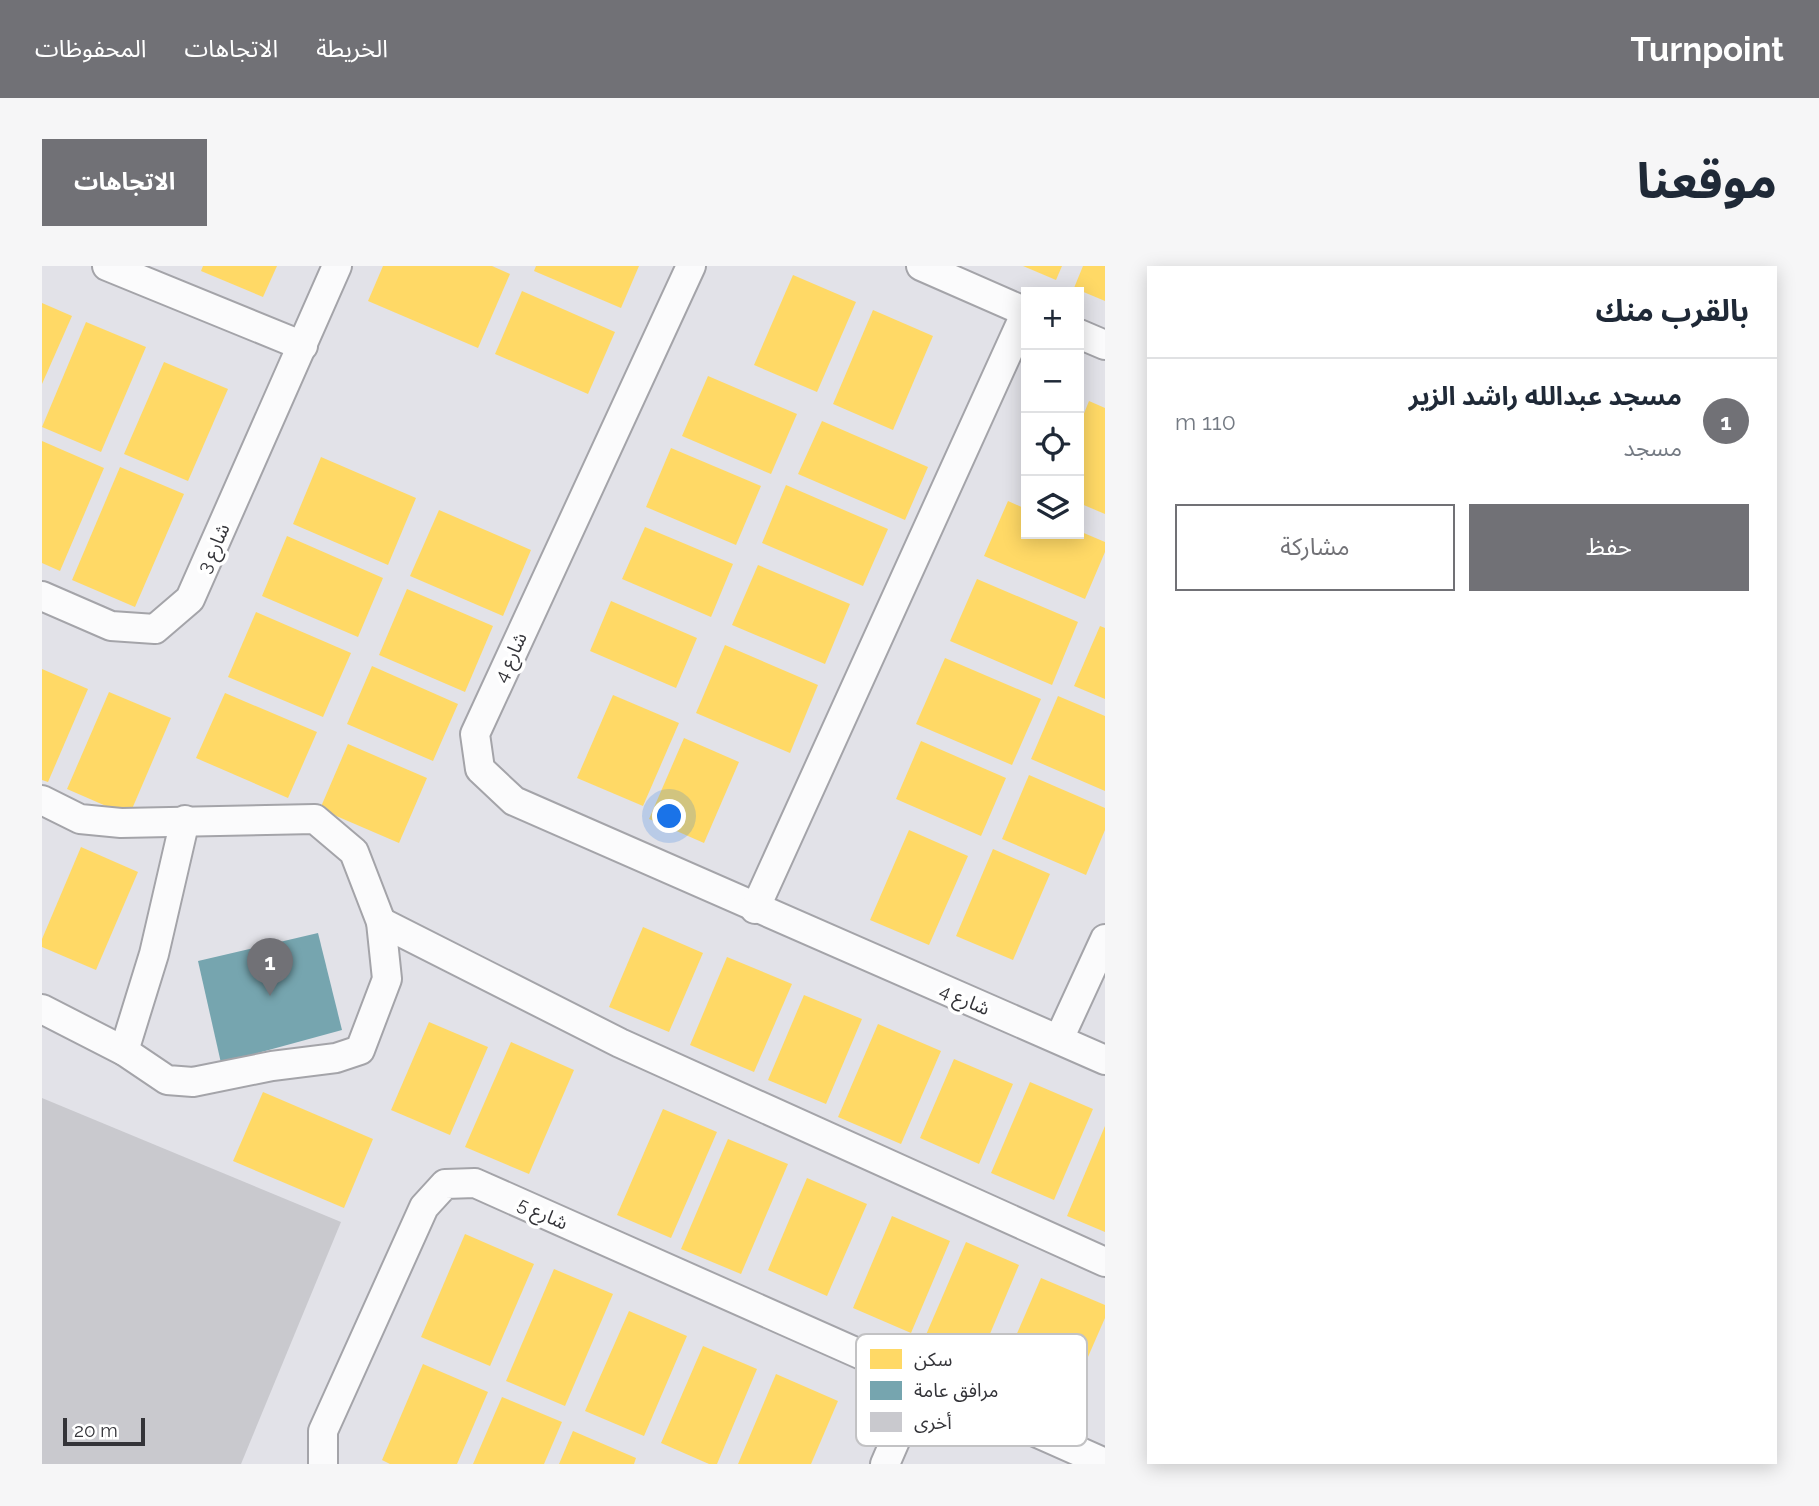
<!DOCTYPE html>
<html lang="ar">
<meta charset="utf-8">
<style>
:root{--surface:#fff;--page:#f6f6f7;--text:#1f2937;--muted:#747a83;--line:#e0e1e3;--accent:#717176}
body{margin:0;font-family:Raleway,"Noto Sans Arabic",sans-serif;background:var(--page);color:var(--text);direction:rtl}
.controls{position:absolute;right:21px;top:21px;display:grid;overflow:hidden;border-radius:0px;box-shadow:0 4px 18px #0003}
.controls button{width:63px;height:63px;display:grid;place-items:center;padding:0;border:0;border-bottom:2px solid var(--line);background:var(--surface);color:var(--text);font:35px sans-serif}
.scale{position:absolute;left:21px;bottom:18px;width:82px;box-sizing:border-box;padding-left:7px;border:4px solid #343439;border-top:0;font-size:19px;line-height:24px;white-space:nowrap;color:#343439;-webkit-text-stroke:5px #fff;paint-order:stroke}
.you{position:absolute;left:628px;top:551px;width:24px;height:24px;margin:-18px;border:5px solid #fff;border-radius:50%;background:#1a73e8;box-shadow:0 0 0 10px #1a73e833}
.badge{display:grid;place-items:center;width:46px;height:46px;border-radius:50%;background:var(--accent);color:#fff;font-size:23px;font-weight:700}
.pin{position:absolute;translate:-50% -58px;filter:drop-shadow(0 2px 4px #0008)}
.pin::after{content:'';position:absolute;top:37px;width:24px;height:21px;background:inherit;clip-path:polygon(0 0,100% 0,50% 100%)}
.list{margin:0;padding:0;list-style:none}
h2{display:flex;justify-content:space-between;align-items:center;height:91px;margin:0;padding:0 28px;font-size:30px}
h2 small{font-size:23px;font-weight:400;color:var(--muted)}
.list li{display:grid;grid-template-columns:46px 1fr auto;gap:21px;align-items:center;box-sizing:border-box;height:126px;padding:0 28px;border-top:2px solid var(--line)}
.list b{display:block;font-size:26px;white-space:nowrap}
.list p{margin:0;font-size:23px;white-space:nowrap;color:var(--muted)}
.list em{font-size:23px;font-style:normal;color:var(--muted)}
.actions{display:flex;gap:14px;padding:21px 28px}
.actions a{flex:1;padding:16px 0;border:2px solid var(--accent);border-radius:0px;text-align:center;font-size:24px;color:var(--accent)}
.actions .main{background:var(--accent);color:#fff}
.icon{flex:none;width:38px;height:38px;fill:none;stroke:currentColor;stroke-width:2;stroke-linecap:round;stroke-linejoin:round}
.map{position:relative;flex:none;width:1063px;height:1198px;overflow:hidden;direction:ltr;border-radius:0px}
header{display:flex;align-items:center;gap:42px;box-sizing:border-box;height:98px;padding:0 35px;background:var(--accent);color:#fff}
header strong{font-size:33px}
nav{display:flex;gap:38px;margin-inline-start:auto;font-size:24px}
.intro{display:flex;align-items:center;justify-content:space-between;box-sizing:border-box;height:168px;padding:0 42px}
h1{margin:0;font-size:49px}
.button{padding:18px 32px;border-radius:0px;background:var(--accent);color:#fff;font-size:24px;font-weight:700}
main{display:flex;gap:42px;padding:0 42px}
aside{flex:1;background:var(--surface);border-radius:0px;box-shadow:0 4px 18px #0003}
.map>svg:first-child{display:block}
.homes{fill:#ffd966}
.public{fill:#76a5af}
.building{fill:#c9c9ce}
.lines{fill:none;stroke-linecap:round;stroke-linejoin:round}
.minor-casing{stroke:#a4a4a9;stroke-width:32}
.minor{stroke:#fbfbfc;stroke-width:28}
.labels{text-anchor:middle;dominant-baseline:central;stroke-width:7;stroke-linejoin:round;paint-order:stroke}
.street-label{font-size:19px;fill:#343439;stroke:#fff}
.key{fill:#fff;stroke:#c2c2c4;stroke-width:2}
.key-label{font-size:19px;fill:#343439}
</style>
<header>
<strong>Turnpoint</strong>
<nav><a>الخريطة</a><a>الاتجاهات</a><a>المحفوظات</a></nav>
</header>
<div class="intro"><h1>موقعنا</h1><a class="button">الاتجاهات</a></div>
<main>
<aside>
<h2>بالقرب منك<small></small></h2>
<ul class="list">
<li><span class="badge">1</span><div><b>مسجد عبدالله راشد الزير</b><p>مسجد</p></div><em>110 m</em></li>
</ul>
<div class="actions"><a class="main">حفظ</a><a>مشاركة</a></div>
</aside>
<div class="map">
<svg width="1063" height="1198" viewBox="0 0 1063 1198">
<rect width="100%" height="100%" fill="#e2e2e8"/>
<g class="homes">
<path d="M 161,0 L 235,0 L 221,31 L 159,5 Z"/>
<path d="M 341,0 L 450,0 L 468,8 L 436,82 L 326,35 Z"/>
<path d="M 494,0 L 597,0 L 579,42 L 492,5 Z"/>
<path d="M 981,0 L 1020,0 L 1014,14 Z"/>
<path d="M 1041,0 L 1063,0 L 1063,35 L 1032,22 Z"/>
<path d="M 751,9 L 814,36 L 775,126 L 712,99 Z"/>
<path d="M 480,25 L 573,66 L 546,128 L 453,88 Z"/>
<path d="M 0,37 L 30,50 L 0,118 Z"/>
<path d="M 831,44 L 891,70 L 851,164 L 791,138 Z"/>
<path d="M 44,56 L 104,81 L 59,186 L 0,161 Z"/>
<path d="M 122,96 L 186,123 L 146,215 L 82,188 Z"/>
<path d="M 666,110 L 755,148 L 729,208 L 640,170 Z"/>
<path d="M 1047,135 L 1063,142 L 1063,248 L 1037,237 L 1037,160 Z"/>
<path d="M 780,155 L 886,201 L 863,254 L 756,208 Z"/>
<path d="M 0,175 L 62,202 L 18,305 L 0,297 Z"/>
<path d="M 629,182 L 719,220 L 694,279 L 604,241 Z"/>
<path d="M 279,191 L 374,232 L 346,299 L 251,258 Z"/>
<path d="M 78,201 L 142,228 L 93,341 L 30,314 Z"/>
<path d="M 744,219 L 846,263 L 821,320 L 720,277 Z"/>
<path d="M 966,235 L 984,243 L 984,268 L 1037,268 L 1037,265 L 1063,276 L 1063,286 L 1043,333 L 942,290 Z"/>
<path d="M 397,244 L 489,284 L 461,350 L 368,310 Z"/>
<path d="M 603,261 L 691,298 L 669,351 L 580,313 Z"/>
<path d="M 245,270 L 341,312 L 316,371 L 220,330 Z"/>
<path d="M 716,299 L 808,338 L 783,398 L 690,359 Z"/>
<path d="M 935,313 L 1036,356 L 1010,419 L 908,375 Z"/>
<path d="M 365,323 L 451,360 L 423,426 L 337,389 Z"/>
<path d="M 569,335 L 655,372 L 634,422 L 548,385 Z"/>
<path d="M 214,346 L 309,387 L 281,451 L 186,411 Z"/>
<path d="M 1058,360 L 1063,362 L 1063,433 L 1032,420 Z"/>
<path d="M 683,379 L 776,419 L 748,487 L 654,447 Z"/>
<path d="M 903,392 L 999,433 L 970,499 L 874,458 Z"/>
<path d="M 330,400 L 416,438 L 391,495 L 305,458 Z"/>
<path d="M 0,403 L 46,423 L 6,516 L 0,514 Z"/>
<path d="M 67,426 L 129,452 L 87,550 L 25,523 Z"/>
<path d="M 183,427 L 275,466 L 246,532 L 154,492 Z"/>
<path d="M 571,429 L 637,457 L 601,540 L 535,512 Z"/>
<path d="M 1016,430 L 1063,450 L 1063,525 L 989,493 Z"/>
<path d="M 642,472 L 697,496 L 662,577 L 607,553 Z"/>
<path d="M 879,475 L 964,512 L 939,570 L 854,533 Z"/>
<path d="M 306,478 L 385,512 L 357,577 L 278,543 Z"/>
<path d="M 987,509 L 1063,542 L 1063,564 L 1044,609 L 960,573 Z"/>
<path d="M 867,564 L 926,590 L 887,679 L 828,654 Z"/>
<path d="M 39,581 L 96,606 L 54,704 L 0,681 L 0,673 Z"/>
<path d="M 951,583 L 1008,608 L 971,694 L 914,670 Z"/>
<path d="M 601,661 L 661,687 L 627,766 L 567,741 Z"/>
<path d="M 685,691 L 750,718 L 712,806 L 648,779 Z"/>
<path d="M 762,729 L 820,753 L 784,838 L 726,814 Z"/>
<path d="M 387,756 L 446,781 L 408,869 L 349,844 Z"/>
<path d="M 836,758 L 899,785 L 859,878 L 796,851 Z"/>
<path d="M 469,776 L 532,804 L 487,908 L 423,881 Z"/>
<path d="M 912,793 L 971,818 L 937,898 L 878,872 Z"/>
<path d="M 988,816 L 1051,843 L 1012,934 L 949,907 Z"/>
<path d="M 221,826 L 331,873 L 302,942 L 191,895 Z"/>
<path d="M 621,843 L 675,866 L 629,972 L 575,949 Z"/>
<path d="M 1063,860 L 1063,966 L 1025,950 Z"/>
<path d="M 686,873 L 746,898 L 699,1008 L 639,983 Z"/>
<path d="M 765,912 L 825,938 L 785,1030 L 726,1004 Z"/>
<path d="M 850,950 L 908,975 L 869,1067 L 811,1042 Z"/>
<path d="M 423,968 L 492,998 L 448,1100 L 379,1071 Z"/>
<path d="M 924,976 L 977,999 L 934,1101 L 880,1078 Z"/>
<path d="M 512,1003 L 571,1028 L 523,1140 L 464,1115 Z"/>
<path d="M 999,1012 L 1063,1039 L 1063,1052 L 1025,1139 L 957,1109 Z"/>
<path d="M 587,1045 L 645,1070 L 602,1170 L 543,1145 Z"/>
<path d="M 661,1080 L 715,1103 L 675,1198 L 667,1198 L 619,1177 Z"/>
<path d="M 381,1098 L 446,1126 L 415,1198 L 348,1198 L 340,1194 Z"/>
<path d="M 734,1108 L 796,1135 L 769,1198 L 696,1198 Z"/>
<path d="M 460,1131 L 520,1156 L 502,1198 L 431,1198 Z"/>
<path d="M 531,1165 L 594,1192 L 592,1198 L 517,1198 Z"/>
</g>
<path class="public" d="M 276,667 L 300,764 L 179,797 L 156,695 Z"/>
<path class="building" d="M 0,832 L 299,956 L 199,1198 L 0,1198 Z"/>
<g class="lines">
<g class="minor-casing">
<g id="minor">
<path d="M 65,0 L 261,80"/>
<path d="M 649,0 L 433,468 L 438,503 L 472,535 L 1063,794"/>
<path d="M 879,0 L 984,46"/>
<path d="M 1037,68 L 1063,79"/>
<path d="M 0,330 L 69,360 L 113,363 L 148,333 L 295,0"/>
<path d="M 0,534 L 38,553 L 79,557 L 273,553 L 312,586 L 339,656 L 345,713 L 318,784 L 294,792 L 230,800 L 151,816 L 125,814 L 82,785 L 0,743"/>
<path d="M 713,643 L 984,46"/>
<path d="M 339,656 L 578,777 L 1063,996"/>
<path d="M 1017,773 L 1063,673"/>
<path d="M 82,785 L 112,688 L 143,554"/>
<path d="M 281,1198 L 281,1165 L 382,941 L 403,918 L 433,917 L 1063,1197"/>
<path d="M 843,1198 L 879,1115"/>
</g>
</g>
<use href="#minor" class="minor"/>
</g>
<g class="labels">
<g class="street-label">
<text transform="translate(171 282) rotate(-66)">شارع 3</text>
<text transform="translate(468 391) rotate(-65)">شارع 4</text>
<text transform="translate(923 733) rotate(23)">شارع 4</text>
<text transform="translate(501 947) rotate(24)">شارع 5</text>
</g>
</g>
<rect x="814" y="1068" width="231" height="112" rx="10" class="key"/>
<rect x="828" y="1083" width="32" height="20" fill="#ffd966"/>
<rect x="828" y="1115" width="32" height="19" fill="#76a5af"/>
<rect x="828" y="1146" width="32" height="20" fill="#c9c9ce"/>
<g class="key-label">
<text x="872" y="1100">سكن</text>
<text x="872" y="1131">مرافق عامة</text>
<text x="872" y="1163">أخرى</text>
</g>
</svg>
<div class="controls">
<button>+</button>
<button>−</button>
<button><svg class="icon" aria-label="locate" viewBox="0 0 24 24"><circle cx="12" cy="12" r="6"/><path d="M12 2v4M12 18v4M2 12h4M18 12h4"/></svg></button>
<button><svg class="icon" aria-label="layers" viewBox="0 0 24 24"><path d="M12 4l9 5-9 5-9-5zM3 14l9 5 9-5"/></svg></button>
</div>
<div class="scale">20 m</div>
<div class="you"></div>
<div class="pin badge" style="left:228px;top:730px">1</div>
</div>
</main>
